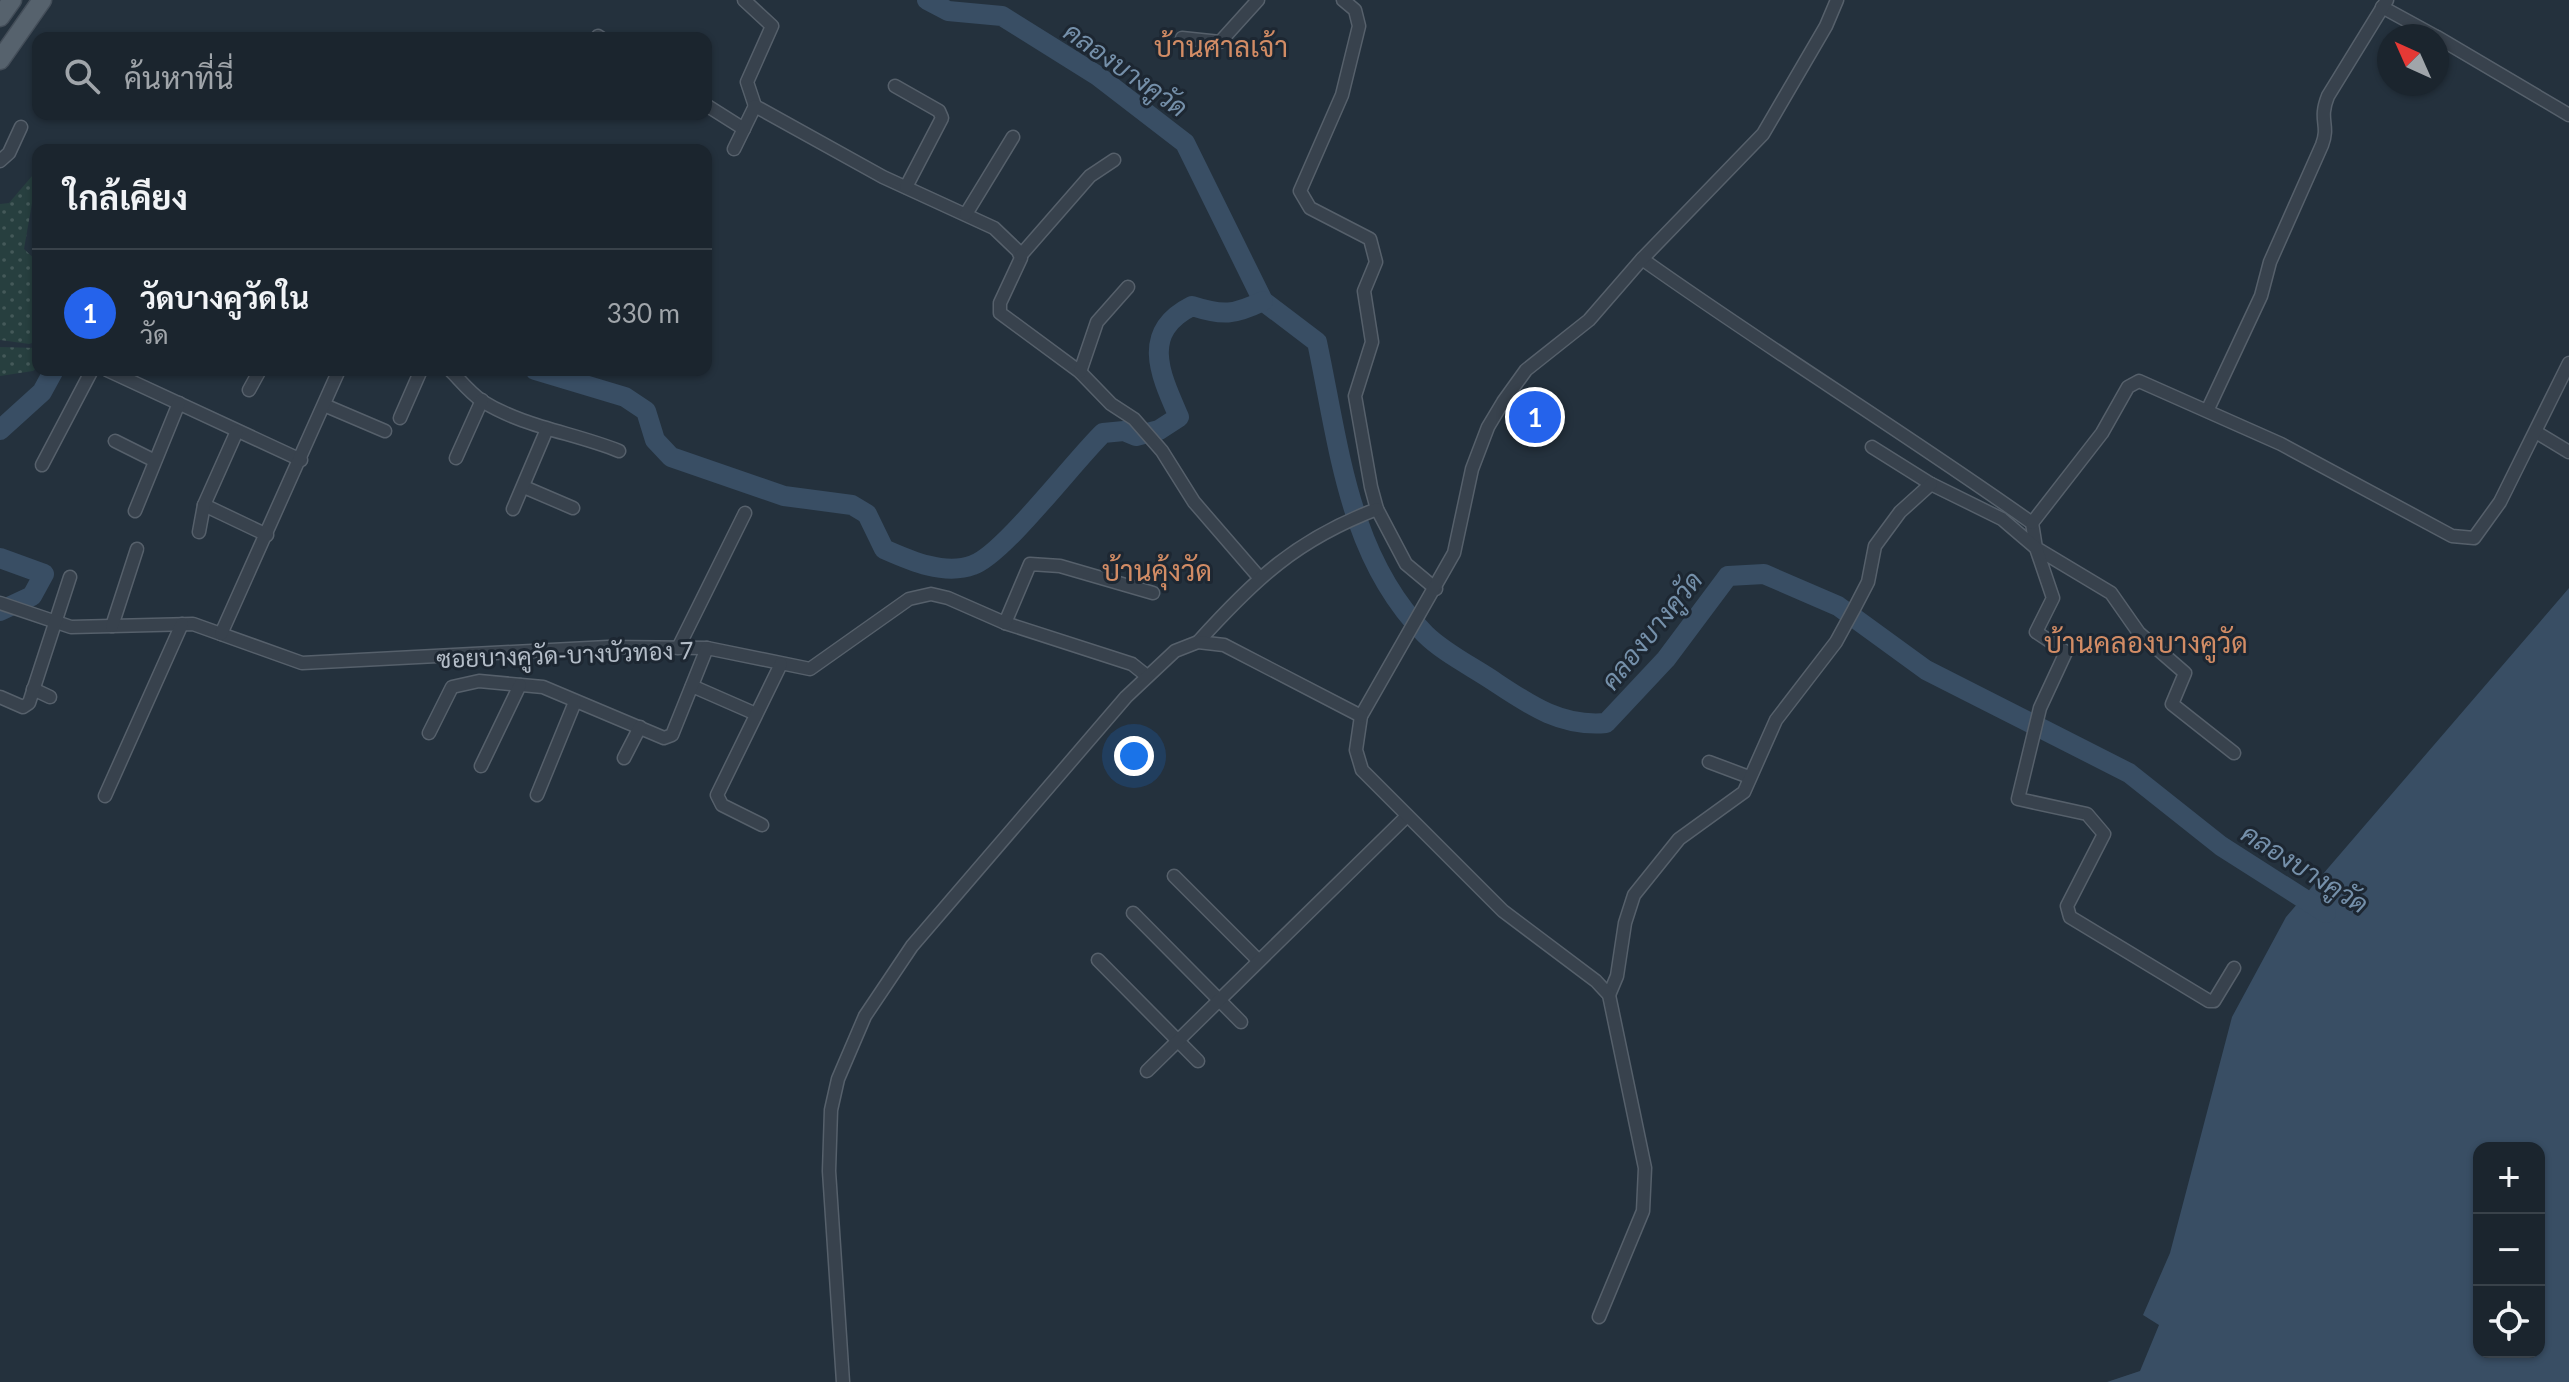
<!DOCTYPE html>
<html lang="th">
<meta charset="utf-8">
<style>
:root{--surface:#1b252e;--page:#242d36;--text:#f1f3f6;--muted:#a0a5aa;--line:#39424a;--accent:#2563eb}
body{margin:0;font-family:Lato,Sarabun,sans-serif;background:var(--page);color:var(--text)}
.controls{position:absolute;right:24px;bottom:24px;display:grid;overflow:hidden;border-radius:16px;box-shadow:0 2px 6px #0004}
.controls button{width:72px;height:72px;display:grid;place-items:center;padding:0;border:0;border-bottom:2px solid var(--line);background:var(--surface);color:var(--text);font:40px sans-serif}
.compass{position:absolute;left:2377px;top:24px;width:72px;height:72px;border-radius:50%;background:var(--surface);box-shadow:0 2px 6px #0004;rotate:315deg}
.you{position:absolute;left:1134px;top:756px;width:28px;height:28px;margin:-20px;border:6px solid #fff;border-radius:50%;background:#1a73e8;box-shadow:0 0 0 12px #1a73e833}
.badge{display:grid;place-items:center;width:52px;height:52px;border-radius:50%;background:var(--accent);color:#fff;font-size:26px;font-weight:700}
.pin{position:absolute;translate:-50% -50%;border:4px solid #fff;box-shadow:0 2px 8px #0006}
.list{margin:0;padding:0;list-style:none}
h2{display:flex;justify-content:space-between;align-items:center;height:104px;margin:0;padding:0 32px;font-size:34px}
h2 small{font-size:26px;font-weight:400;color:var(--muted)}
.list li{display:grid;grid-template-columns:52px 1fr auto;gap:24px;align-items:center;box-sizing:border-box;height:128px;padding:0 32px;border-top:2px solid var(--line)}
.list b{display:block;font-size:30px;white-space:nowrap}
.list p{margin:0;font-size:26px;white-space:nowrap;color:var(--muted)}
.list em{font-size:26px;font-style:normal;color:var(--muted)}
.icon{flex:none;width:44px;height:44px;fill:none;stroke:currentColor;stroke-width:2;stroke-linecap:round;stroke-linejoin:round}
.map{position:relative;flex:none;width:2569px;height:1382px;overflow:hidden}
.search{position:absolute;background:var(--surface);box-shadow:0 2px 6px #0004;left:32px;top:32px;width:680px;height:88px;display:flex;align-items:center;gap:20px;box-sizing:border-box;padding:0 28px;border-radius:16px;color:var(--muted);font-size:30px}
.panel{position:absolute;background:var(--surface);box-shadow:0 2px 6px #0004;left:32px;top:144px;width:680px;height:232px;border-radius:16px}
.map>svg:first-child{display:block}
.grass{fill:url(#grass-dots)}
.water{fill:#394e64;fill-rule:evenodd}
.lines{fill:none;stroke-linecap:round;stroke-linejoin:round}
.river{stroke:#394e64;stroke-width:20}
.street-casing{stroke:#56606b;stroke-width:15}
.primary-casing{stroke:#444e59;stroke-width:21}
.street{stroke:#38424d;stroke-width:12}
.primary{stroke:#56626d;stroke-width:18}
.labels{text-anchor:middle;dominant-baseline:central;stroke-width:6;stroke-linejoin:round;paint-order:stroke}
.street-label{font-size:24px;fill:#b4bdc8;stroke:#1d2732}
.water-label{font-size:26px;font-style:italic;fill:#7590aa;stroke:#1d2732}
.quarter-label{font-size:28px;fill:#d28c65;stroke:#1d2732}
</style>
<div class="map">
<svg width="2569" height="1382" viewBox="0 0 2569 1382">
<defs>
<pattern id="grass-dots" width="8" height="8" patternUnits="userSpaceOnUse" patternTransform="scale(2)"><rect width="8" height="8" fill="#273f3f"/><path d="M2 2h.1M6 6h.1" fill="none" stroke="#445959" stroke-width="1.8" stroke-linecap="round"/></pattern>
</defs>
<rect width="100%" height="100%" fill="#24313d"/>
<g class="grass">
<path d="M 38,169 L 24,249 L 38,262 L 38,341 L 29,344 L 0,340 L 0,204 L 9,203 Z"/>
<path d="M 0,347 L 38,348 L 38,367 L 33,371 L 0,376 Z"/>
</g>
<path class="water" d="M 2569,588 L 2569,1382 L 2107,1382 L 2140,1371 L 2159,1325 L 2143,1315 L 2170,1253 L 2232,1017 L 2286,917 ZM 2479,1148 L 2539,1148 L 2539,1352 L 2479,1352 Z"/>
<g class="lines">
<g class="river">
<path d="M 927,0 L 948,11 L 1002,16 L 1098,76 L 1185,143 L 1263,301 L 1317,342 C 1339,445 1348,556 1425,634 C 1444,653 1473,667 1495,682 C 1531,706 1562,727 1606,723 L 1666,659 L 1728,576 L 1764,574 L 1838,606 L 1926,670 L 2129,773 L 2221,846 L 2326,913"/>
<path d="M 535,370 L 625,397 L 646,411 L 655,440 L 671,457 L 784,496 L 852,505 L 867,514 L 884,549 C 909,560 944,576 973,565 C 1003,555 1074,461 1103,433 L 1124,431 L 1136,436 L 1159,430 L 1179,417 C 1160,374 1140,332 1192,306 C 1223,316 1234,315 1263,301"/>
<path d="M 0,430 L 42,392 L 54,370"/>
<path d="M 0,558 L 44,574 L 32,596 L 0,611"/>
</g>
<g class="street-casing">
<g id="street">
<path d="M 744,0 L 772,26 L 747,82 L 755,106 L 883,177 L 994,228 L 1018,251 L 1021,258 L 1000,303 L 1000,313 L 1080,372 L 1111,404 L 1134,419 L 1162,451 L 1194,502 L 1258,576"/>
<path d="M 1343,0 L 1355,10 L 1359,26 L 1342,95 L 1300,191 L 1310,208 L 1370,239 L 1376,262 L 1364,291 L 1372,342 L 1355,396 L 1371,487 L 1377,509 L 1406,564 L 1436,589"/>
<path d="M 2382,7 L 2435,36"/>
<path d="M 598,36 L 601,38"/>
<path d="M 2437,37 L 2569,115"/>
<path d="M 1182,38 L 1220,42 L 1258,0"/>
<path d="M 895,86 L 939,111 L 942,118 L 906,187"/>
<path d="M 706,105 L 744,129"/>
<path d="M 734,149 L 755,106"/>
<path d="M 0,161 L 9,153 L 21,127"/>
<path d="M 966,214 L 1013,137"/>
<path d="M 1021,255 L 1090,176 L 1114,160"/>
<path d="M 1642,259 C 1770,350 1904,432 2032,523 L 2036,548 L 2111,593 L 2139,633 L 2185,673 L 2172,704 L 2234,753"/>
<path d="M 107,370 L 301,460"/>
<path d="M 450,370 C 460,380 470,393 482,401 C 523,427 575,433 619,451"/>
<path d="M 1080,372 L 1097,322 L 1128,287"/>
<path d="M 249,390 L 260,370"/>
<path d="M 324,405 L 385,431"/>
<path d="M 2208,409 L 2261,296 L 2270,262 L 2322,145 C 2330,124 2318,121 2328,96 L 2387,0"/>
<path d="M 400,418 L 421,370"/>
<path d="M 2536,432 L 2569,452"/>
<path d="M 115,441 L 153,460"/>
<path d="M 1872,447 L 1931,484 L 2002,519 L 2036,548 L 2053,598 L 2036,632 L 2066,652 L 2040,708 L 2018,799 L 2087,814 L 2104,834 L 2067,906 L 2070,917 L 2209,1001 L 2214,1001 L 2234,968"/>
<path d="M 456,458 L 482,400"/>
<path d="M 42,465 L 92,370"/>
<path d="M 524,487 L 573,508"/>
<path d="M 204,505 L 267,535"/>
<path d="M 513,509 L 547,429"/>
<path d="M 135,511 L 179,403"/>
<path d="M 2032,523 L 2102,433 L 2128,387 L 2139,381 L 2281,444 L 2452,536 L 2474,538 L 2500,502 L 2569,363"/>
<path d="M 199,532 L 204,505 L 237,431"/>
<path d="M 0,603 L 71,627 L 193,624 L 302,663 L 608,647 L 707,648 L 810,669 L 909,599 L 931,594 L 948,598 L 1005,623 L 1132,664 L 1147,676"/>
<path d="M 1005,623 L 1030,564 L 1060,566 L 1153,593"/>
<path d="M 112,626 L 137,549"/>
<path d="M 221,634 L 339,370"/>
<path d="M 1198,642 C 1255,579 1296,540 1377,509"/>
<path d="M 678,648 L 745,513"/>
<path d="M 692,686 L 756,714"/>
<path d="M 33,689 L 50,697"/>
<path d="M 0,697 L 23,707 L 29,703 L 70,577"/>
<path d="M 429,733 L 452,687 L 479,681 L 543,687 L 664,738 L 672,735 L 707,648"/>
<path d="M 624,758 L 640,727"/>
<path d="M 1709,762 L 1749,777"/>
<path d="M 481,766 L 520,685"/>
<path d="M 537,795 L 575,702"/>
<path d="M 105,796 L 182,624"/>
<path d="M 762,825 L 722,805 L 717,795 L 781,664"/>
<path d="M 1174,876 L 1258,960"/>
<path d="M 1133,913 L 1241,1022"/>
<path d="M 1098,960 L 1198,1061"/>
<path d="M 1609,995 L 1617,976 L 1625,923 L 1634,895 L 1679,839 L 1744,792 L 1776,720 L 1836,642 L 1854,609 L 1868,582 L 1875,546 L 1900,512 L 1931,484"/>
<path d="M 1147,1071 L 1407,816"/>
<path d="M 1599,1317 L 1643,1211 L 1645,1168 L 1609,995 L 1596,981 L 1503,911 L 1362,770 L 1356,750 L 1361,716 L 1454,553 L 1472,469 L 1488,427 L 1503,402 L 1526,370 L 1589,320 L 1642,259 L 1763,134 L 1826,26 L 1837,0"/>
<path d="M 843,1382 L 829,1171 L 831,1110 L 838,1079 L 865,1016 L 912,946 L 1126,697 L 1175,651 L 1198,642 L 1224,645 L 1361,716"/>
</g>
</g>
<g class="primary-casing">
<g id="primary">
<path d="M 0,17 L 12,0"/>
<path d="M 0,60 L 42,0"/>
</g>
</g>
<use href="#street" class="street"/>
<use href="#primary" class="primary"/>
</g>
<g class="labels">
<g class="street-label">
<text transform="translate(565 654) rotate(-2)">ซอยบางคูวัด-บางบัวทอง 7</text>
</g>
<g class="water-label">
<text transform="translate(1126 69) rotate(35)">คลองบางคูวัด</text>
<text transform="translate(1651 630) rotate(-51)">คลองบางคูวัด</text>
<text transform="translate(2305 868) rotate(32)">คลองบางคูวัด</text>
</g>
<g class="quarter-label">
<text x="1221" y="46">บ้านศาลเจ้า</text>
<text x="1157" y="570">บ้านคุ้งวัด</text>
<text x="2146" y="642">บ้านคลองบางคูวัด</text>
</g>
</g>
</svg>
<div class="controls">
<button>+</button>
<button>−</button>
<button><svg class="icon" aria-label="locate" viewBox="0 0 24 24"><circle cx="12" cy="12" r="6"/><path d="M12 2v4M12 18v4M2 12h4M18 12h4"/></svg></button>
</div>
<svg class="compass" viewBox="-18 -18 36 36"><path d="M0-13l5 13h-10z" fill="#e53935"/><path d="M0 13l5-13h-10z" fill="#a0a5aa"/></svg>
<div class="you"></div>
<div class="pin badge" style="left:1535px;top:417px">1</div>
<div class="search"><svg class="icon" aria-label="search" viewBox="0 0 24 24"><circle cx="10" cy="10" r="6"/><path d="M15 15l6 6"/></svg>ค้นหาที่นี่</div>
<section class="panel">
<h2>ใกล้เคียง<small></small></h2>
<ul class="list">
<li><span class="badge">1</span><div><b>วัดบางคูวัดใน</b><p>วัด</p></div><em>330 m</em></li>
</ul>
</section>
</div>
